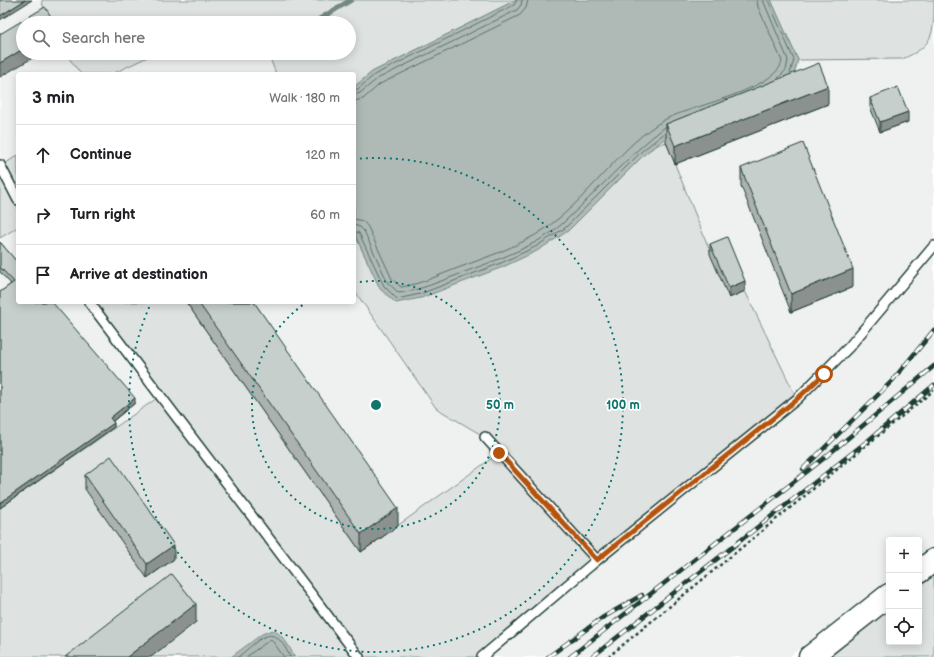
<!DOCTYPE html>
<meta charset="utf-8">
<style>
:root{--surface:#fff;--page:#f2f2f2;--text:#202124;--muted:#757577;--line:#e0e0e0}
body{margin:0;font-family:"Balsamiq Sans",sans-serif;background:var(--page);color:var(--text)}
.controls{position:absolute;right:12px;bottom:12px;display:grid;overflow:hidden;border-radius:4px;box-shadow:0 2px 10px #0003}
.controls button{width:36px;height:36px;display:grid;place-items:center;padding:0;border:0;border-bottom:1px solid var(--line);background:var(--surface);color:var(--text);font:20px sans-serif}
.stop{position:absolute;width:12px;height:12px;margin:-9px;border:3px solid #b45309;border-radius:50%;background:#fff}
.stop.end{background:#b45309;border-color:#fff;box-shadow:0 1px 4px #0008}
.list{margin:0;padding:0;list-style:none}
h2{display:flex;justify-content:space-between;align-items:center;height:52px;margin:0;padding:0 16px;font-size:17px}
h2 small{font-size:13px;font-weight:400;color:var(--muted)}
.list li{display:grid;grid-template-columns:26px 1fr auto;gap:12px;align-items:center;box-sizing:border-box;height:60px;padding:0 16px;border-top:1px solid var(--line)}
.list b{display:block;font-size:15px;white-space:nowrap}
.list em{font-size:13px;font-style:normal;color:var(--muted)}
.icon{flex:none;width:22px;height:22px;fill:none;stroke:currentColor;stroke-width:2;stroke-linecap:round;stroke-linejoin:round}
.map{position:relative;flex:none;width:934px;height:657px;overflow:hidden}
.search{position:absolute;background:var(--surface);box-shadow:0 2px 10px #0003;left:16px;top:16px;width:340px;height:44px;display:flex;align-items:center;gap:10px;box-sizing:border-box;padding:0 14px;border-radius:22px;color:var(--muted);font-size:15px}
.panel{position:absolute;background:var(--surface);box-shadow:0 2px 10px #0003;left:16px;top:72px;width:340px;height:232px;border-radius:4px}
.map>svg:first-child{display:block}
.built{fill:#eef1f0;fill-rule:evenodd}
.green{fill:#dee3e2;stroke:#7e908b}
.water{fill:#afbab7;stroke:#758883}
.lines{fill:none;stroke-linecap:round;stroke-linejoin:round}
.shore{stroke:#596f68;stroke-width:1}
.stream{stroke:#758883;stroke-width:5}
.service-casing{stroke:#1f3d34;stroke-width:12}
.tertiary-casing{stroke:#1f3d34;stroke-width:25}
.path{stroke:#1f3d34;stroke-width:2.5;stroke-dasharray:3 3;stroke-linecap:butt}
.service{stroke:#fff;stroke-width:9}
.tertiary{stroke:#fff;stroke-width:22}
.rail-casing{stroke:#1f3d34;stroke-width:4.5}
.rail{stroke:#fff;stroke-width:3;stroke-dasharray:9;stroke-linecap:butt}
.wall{fill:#abb2af;stroke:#1f3d34}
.shaded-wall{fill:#8b918f;stroke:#1f3d34}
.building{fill:#c7cfcc;stroke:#1f3d34}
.route{stroke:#b45309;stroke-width:5}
.ring{fill:none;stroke:#0f766e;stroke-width:2;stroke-dasharray:2 4}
.centre{fill:#0f766e;stroke:#fff;stroke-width:2}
.ring-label{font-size:12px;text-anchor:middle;font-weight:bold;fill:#0f766e;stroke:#fff;stroke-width:3.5;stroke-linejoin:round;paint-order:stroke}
</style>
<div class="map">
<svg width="934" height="657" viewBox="0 0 934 657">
<rect width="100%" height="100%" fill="#fff"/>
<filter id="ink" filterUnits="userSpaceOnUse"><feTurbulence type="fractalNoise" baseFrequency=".025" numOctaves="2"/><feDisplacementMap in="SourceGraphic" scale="8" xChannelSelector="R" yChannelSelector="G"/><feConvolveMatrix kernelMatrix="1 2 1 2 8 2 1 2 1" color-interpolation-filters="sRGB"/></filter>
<g filter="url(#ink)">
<path class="built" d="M 0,0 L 934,0 L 934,544 L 919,556 L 919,540 L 889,540 L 889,579 L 789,657 L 0,657 ZM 23,23 L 349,23 L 349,53 L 23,53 ZM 18,74 L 354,74 L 354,302 L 18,302 Z"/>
<g class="green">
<path d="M 42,0 L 516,0 L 372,72 L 354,87 L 354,74 L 276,74 L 268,53 L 349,53 L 349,23 L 46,23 Z"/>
<path d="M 771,0 L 934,0 C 934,34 934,46 902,59 L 798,60 Z"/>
<path d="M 65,53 L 156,53 L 112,74 L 81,74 Z"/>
<path d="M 666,142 L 729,298 L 745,291 L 797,399 L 482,657 L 0,657 L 0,508 L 160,396 L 94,302 L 186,302 L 361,552 L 499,453 L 485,437 L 436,408 L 354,290 L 354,227 L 357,239 L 367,261 L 624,174 C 637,162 648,147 666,142 Z"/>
<path d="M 18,155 L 18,227 L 0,238 L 0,167 Z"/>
<path d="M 934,560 L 934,657 L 810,657 L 889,595 L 889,642 L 919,642 L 919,572 Z"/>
</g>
<g class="water">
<path d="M 516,0 L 771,0 L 798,60 L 794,75 L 672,133 L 646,153 L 568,231 L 537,251 L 503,267 L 421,298 L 396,303 L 380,289 L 357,239 L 354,227 L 354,87 L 372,72 Z"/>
<path d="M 272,630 C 281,632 291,648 294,657 L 231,657 L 262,634 Z"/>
</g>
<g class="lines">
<g class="shore">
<path d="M 763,0 L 788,60 L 786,70 L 778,78"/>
<path d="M 768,0 L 794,60 L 790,73"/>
<path d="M 354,90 L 358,89 L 374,75 L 514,5 L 517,0"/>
<path d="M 354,95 L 360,93 L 377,79 L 517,10 L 521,5 L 522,0"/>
<path d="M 354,101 L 363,99 L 380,84 L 520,15 L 526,8 L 528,0"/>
<path d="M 354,219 L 363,221 L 368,227 L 392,279 L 401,287 C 421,284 439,275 458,268 C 492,255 530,243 558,219 C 595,189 622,145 664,120 C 687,107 778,89 782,61 L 758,7 L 757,0"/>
<path d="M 354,225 L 360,227 L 364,231 L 388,283 L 399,293 C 421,290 441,281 462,273 C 494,261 538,246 563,223 C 598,191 626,157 665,127"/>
<path d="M 354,231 L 359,233 L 384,286 L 397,299 L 420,294 L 501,263 L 535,247 L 565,228 L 643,150 L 665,133"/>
<path d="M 238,657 C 261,639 273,619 290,657"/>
<path d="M 246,657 L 271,639 L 284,657"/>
</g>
<path class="stream" d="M 313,23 L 351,0"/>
<g class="service-casing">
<g id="service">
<path d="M 0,165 L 18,200"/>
<path d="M 89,302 L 359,657"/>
<path d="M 485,437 L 597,560"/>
<path d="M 482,657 L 597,560 L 797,399 L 849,347 L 934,246"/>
</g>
</g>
<g class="tertiary-casing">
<g id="tertiary">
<path d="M 919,572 L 934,560"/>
<path d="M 810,657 L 889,595"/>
</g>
</g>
<path class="path" d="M 608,657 L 934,390"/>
<use href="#service" class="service"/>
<use href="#tertiary" class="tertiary"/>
<g class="rail-casing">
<g id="rail">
<path d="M 803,469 L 892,381 L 934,330"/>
<path d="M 548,657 L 602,618 L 642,595"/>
<path d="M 570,657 L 823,459 L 934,366"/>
<path d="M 592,657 L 870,439 L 934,385"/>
</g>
</g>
<use href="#rail" class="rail"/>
</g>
<g class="wall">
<path d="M 870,98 L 908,122 L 880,132 L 870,107 Z"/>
<path d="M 828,104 L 675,164 L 666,142 L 666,124 Z"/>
<path d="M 741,168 L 853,287 L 791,312 L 741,186 Z"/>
<path d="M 0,242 L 135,403 L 113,421 L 114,427 L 0,508 L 0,292 L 11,284 L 0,272 Z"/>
<path d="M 710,244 L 745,291 L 729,298 L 710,254 Z"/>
<path d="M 186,302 L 254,302 L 398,526 L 361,552 Z"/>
<path d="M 85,475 L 174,559 L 147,578 L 85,489 Z"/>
</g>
<g class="shaded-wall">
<path d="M 25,0 L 32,0 L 0,20 L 0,16 Z"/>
<path d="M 23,49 L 23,53 L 41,53 L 0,77 L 0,63 Z"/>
<path d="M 828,86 L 828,104 L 675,164 L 675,146 Z"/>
<path d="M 908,112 L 908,122 L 880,132 L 880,122 Z"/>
<path d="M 853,269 L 853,287 L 791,312 L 791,294 Z"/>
<path d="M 745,281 L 745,291 L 729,298 L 729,288 Z"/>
<path d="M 135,398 L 135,403 L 110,423 L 110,418 Z"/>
<path d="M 114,423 L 114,427 L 0,508 L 0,503 Z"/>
<path d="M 398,508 L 398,526 L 361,552 L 361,534 Z"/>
<path d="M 174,545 L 174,559 L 147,578 L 147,564 Z"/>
<path d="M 196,604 L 196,622 L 151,657 L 127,657 Z"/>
</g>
<g class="building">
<path d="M 0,0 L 25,0 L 0,16 Z"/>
<path d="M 45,7 L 55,23 L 23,23 L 23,49 L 0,63 L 0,34 Z"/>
<path d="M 819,63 L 828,86 L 675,146 L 666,124 Z"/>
<path d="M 898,87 L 908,112 L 880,122 L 870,98 Z"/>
<path d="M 803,143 L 853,269 L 791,294 L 741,168 Z"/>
<path d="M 727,237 L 745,281 L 729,288 L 710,244 Z"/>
<path d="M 0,242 L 18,263 L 18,302 L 52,302 L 135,398 L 110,418 L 114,423 L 0,503 L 0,292 L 14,282 L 0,267 Z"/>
<path d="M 198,302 L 254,302 L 398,508 L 361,534 Z"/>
<path d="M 111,456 L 174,545 L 147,564 L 85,475 Z"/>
<path d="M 172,574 L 196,604 L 127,657 L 65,657 Z"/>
</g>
</g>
<g class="lines" filter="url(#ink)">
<path class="route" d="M 499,453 L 597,560 L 797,399 L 824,374"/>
</g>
<g class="ring">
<path d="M354 283A124 124 0 1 1 307 302"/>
<path d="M354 159A247 247 0 1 1 151 303"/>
</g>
<circle cx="376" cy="405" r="6" class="centre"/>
<g class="ring-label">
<text x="500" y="409">50 m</text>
<text x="623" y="409">100 m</text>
</g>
</svg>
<div class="controls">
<button>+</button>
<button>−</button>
<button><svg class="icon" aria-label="locate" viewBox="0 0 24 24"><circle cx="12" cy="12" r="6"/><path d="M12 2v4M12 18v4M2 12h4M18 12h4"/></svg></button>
</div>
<div class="stop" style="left:824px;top:374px"></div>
<div class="stop end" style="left:499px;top:453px"></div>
<div class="search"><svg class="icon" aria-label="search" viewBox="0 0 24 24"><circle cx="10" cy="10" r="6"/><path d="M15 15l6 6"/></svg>Search here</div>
<section class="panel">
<h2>3 min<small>Walk · 180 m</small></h2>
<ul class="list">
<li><svg class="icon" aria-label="ahead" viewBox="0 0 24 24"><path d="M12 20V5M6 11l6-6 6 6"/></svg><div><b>Continue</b></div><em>120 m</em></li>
<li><svg class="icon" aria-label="right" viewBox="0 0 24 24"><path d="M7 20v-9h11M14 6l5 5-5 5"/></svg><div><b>Turn right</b></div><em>60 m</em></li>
<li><svg class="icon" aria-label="arrive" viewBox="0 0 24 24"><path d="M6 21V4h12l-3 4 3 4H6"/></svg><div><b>Arrive at destination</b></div></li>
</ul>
</section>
</div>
